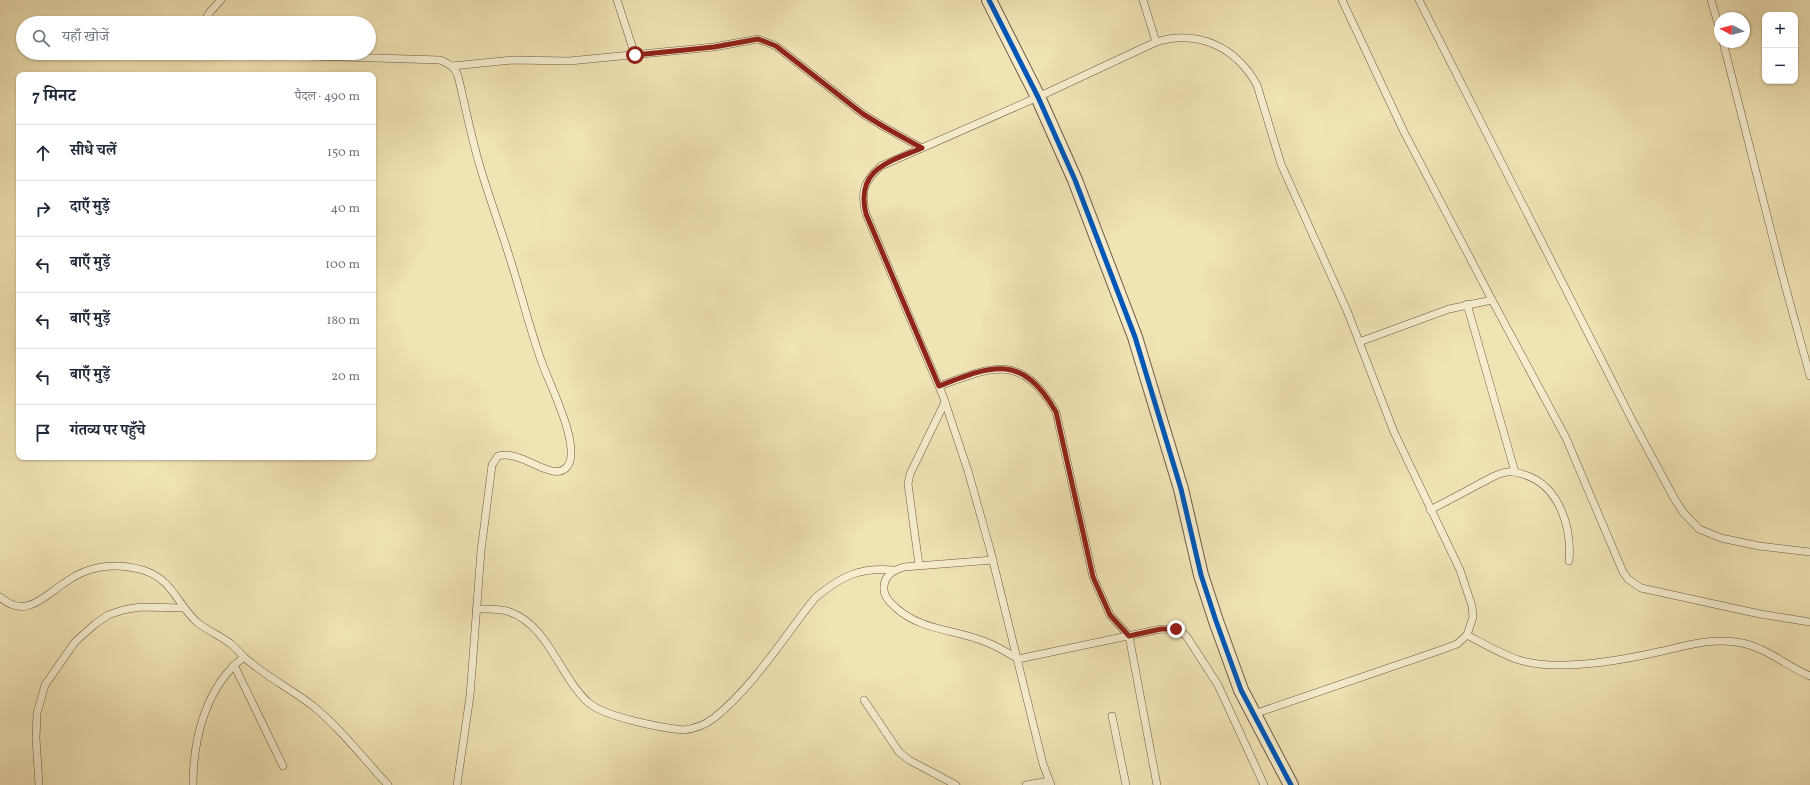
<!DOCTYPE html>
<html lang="hi">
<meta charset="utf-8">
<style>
:root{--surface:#fff;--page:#f6f6f7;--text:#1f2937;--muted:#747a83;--line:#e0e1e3}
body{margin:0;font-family:Vollkorn,"Noto Serif Devanagari",serif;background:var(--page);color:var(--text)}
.controls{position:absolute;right:12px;top:12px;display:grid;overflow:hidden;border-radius:8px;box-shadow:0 1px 3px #0004}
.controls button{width:36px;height:36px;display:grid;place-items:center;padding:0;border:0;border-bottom:1px solid var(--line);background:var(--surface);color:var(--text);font:20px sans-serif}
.compass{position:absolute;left:1714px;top:12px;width:36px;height:36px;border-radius:50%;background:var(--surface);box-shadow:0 1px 3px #0004;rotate:277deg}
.stop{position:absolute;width:12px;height:12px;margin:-9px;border:3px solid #8f2418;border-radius:50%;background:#fff}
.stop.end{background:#8f2418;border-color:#fff;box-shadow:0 1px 4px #0008}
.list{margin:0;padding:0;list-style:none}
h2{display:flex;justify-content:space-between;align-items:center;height:52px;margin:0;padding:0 16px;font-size:17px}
h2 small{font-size:13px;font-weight:400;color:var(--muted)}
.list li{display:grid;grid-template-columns:26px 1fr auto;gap:12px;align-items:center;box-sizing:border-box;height:56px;padding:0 16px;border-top:1px solid var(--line)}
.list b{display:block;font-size:15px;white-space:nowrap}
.list em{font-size:13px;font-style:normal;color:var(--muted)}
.icon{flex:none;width:22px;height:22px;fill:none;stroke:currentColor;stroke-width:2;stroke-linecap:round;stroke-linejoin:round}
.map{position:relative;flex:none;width:1810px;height:785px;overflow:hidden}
.search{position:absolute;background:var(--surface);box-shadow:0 1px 3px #0004;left:16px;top:16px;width:360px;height:44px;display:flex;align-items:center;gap:10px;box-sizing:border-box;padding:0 14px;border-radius:22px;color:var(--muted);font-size:15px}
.panel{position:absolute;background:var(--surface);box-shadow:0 1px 3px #0004;left:16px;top:72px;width:360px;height:388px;border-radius:8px}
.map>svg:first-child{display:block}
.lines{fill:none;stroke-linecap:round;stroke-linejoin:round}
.lane-casing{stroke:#705942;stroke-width:8}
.street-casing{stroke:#705942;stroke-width:16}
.lane{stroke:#f5edce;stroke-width:7}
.street{stroke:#f5edce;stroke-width:14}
.cycleway-casing{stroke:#f5edce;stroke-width:8}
.cycleway{stroke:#0057b8;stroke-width:5}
.route{stroke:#8f2418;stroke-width:5}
</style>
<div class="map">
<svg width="1810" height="785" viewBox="0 0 1810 785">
<rect width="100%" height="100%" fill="#f0e3b4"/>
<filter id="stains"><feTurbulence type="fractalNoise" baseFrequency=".005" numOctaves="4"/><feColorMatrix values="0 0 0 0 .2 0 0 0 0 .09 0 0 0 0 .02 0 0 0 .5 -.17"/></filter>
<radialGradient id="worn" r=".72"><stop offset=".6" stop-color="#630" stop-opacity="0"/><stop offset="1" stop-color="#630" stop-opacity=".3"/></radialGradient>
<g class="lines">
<g class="lane-casing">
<g id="lane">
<path d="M 617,0 L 635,55"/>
<path d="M 1143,0 L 1156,42"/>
<path d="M 1342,0 L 1404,132 L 1492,300 L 1566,438 L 1623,572 L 1628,579 L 1641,588 L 1760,614 L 1810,622"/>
<path d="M 1419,0 L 1632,420 L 1674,498 L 1683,512 L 1699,529 L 1721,538 L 1759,546 L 1810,552"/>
<path d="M 1711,0 L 1720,30"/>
<path d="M 203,23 L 210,12 L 221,0"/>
<path d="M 1723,42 L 1782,274 L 1810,376"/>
<path d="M 212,53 L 440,60 C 449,64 455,67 458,76 C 466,109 472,142 482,173 C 491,203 502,232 511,262 C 522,296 530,330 542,363 C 549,383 584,451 566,468 C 551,482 521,449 498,456 L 492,465 L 481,551 L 470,696 L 457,785"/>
<path d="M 452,66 L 513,60 L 569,61 L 714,47 L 758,39 L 776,46 L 863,114 L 886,128 L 922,148"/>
<path d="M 1467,304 L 1515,472"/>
<path d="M 1359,342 L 1449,309 L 1492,300"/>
<path d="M 939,386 C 993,366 1022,353 1056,412 L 1093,577 L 1110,615 L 1129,636 L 1157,785"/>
<path d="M 1430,510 C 1447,501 1463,493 1479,484 C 1488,480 1497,473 1507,472 C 1514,471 1519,473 1525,475 C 1560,486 1572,529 1569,561"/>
<path d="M 993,560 L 904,567 C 894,570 884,575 884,587 C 883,595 889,602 895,607 C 921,631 955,629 986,642 C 997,646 1008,653 1018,659 L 1161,629 C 1172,629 1180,629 1187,637 L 1218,685 L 1264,785"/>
<path d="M 919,565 L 908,484 L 910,474 L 945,402"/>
<path d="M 0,597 C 25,619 42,598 63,584 C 71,578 80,573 89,570 C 107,564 125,565 143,570 C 174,580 176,604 198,623 C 208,631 221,636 231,644 C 236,648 240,653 244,657 C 265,676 291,689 313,706 C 341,729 363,758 388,785"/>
<path d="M 476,609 C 487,609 500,608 510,612 C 549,626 560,678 589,703 C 605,717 662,728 683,730 C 694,729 705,725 714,718 C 754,686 783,638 815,598 C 841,576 860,567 894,570"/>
<path d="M 234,665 L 283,766"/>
<path d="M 864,700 L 899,752 L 909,760 L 956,785"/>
<path d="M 1254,714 L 1441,650 L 1457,644 L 1467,635"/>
<path d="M 1112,716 L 1126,785"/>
<path d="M 39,785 L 36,738 L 37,713 L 45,685 L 75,642 L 95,624 L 108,615 L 123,610 L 140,607 L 184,608"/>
<path d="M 193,785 C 193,739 206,686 244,657"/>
<path d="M 1026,785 L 1049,781"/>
<path d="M 1051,785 L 1043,764 L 990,549 L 968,471 L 943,396 L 866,214 C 860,192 864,181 881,166 L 1038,97 L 1156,42 C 1198,29 1236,47 1257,85 L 1281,164 L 1348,313 L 1394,432 L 1460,570 L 1472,606 L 1473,617 L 1467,635 C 1484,644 1501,654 1519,660 C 1559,672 1618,661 1658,652 C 1685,646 1713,637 1742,643 C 1766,648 1787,666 1810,676"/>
</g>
</g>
<g class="street-casing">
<path id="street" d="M 989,0 L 1038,97 L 1075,180 L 1135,337 L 1181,489 L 1201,575 L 1216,621 L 1241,690 L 1291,785"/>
</g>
<use href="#lane" class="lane"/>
<use href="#street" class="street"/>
<g class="cycleway-casing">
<path id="cycleway" d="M 989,0 L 1038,97 L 1075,180 L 1135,337 L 1181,489 L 1201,575 L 1216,621 L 1241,690 L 1291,785"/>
</g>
<use href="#cycleway" class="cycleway"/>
</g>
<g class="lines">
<path class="route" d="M 635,55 L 714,47 L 758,39 L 776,46 L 863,114 L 886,128 L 922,148 C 889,162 855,169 866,214 L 939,386 C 993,365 1022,353 1056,412 L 1093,577 L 1110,615 L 1129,636 L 1161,629 L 1176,629"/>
</g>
<rect width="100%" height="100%" filter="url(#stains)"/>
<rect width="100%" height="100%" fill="url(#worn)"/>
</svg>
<div class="controls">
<button>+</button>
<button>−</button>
</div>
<svg class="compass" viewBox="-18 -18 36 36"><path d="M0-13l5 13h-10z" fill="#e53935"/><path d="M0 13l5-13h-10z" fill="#747a83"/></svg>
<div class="stop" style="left:635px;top:55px"></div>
<div class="stop end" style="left:1176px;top:629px"></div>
<div class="search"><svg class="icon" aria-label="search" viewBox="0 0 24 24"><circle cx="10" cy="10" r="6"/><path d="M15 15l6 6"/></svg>यहाँ खोजें</div>
<section class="panel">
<h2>7 मिनट<small>पैदल · 490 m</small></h2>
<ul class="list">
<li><svg class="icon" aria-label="ahead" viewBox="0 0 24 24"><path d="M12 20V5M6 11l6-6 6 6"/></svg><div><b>सीधे चलें</b></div><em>150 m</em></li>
<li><svg class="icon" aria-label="right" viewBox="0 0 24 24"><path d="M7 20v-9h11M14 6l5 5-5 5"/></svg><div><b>दाएँ मुड़ें</b></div><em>40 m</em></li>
<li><svg class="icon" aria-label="left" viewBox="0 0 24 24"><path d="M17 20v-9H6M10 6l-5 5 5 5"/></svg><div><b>बाएँ मुड़ें</b></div><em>100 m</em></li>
<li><svg class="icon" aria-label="left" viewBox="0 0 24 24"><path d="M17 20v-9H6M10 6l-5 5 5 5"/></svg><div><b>बाएँ मुड़ें</b></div><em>180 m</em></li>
<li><svg class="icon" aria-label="left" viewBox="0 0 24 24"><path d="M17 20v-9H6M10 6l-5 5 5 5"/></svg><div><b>बाएँ मुड़ें</b></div><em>20 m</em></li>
<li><svg class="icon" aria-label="arrive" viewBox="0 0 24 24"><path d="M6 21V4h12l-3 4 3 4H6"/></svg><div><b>गंतव्य पर पहुँचे</b></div></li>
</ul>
</section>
</div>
